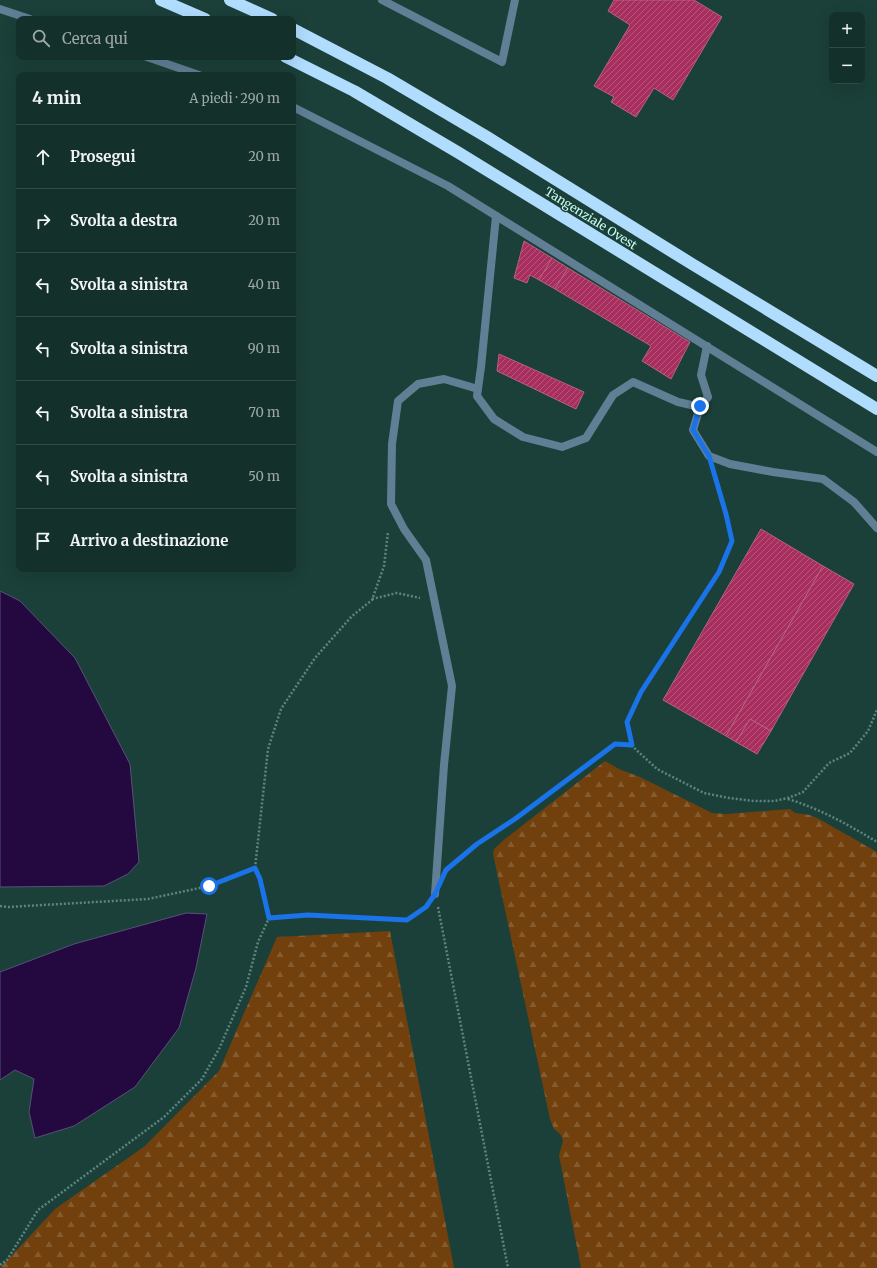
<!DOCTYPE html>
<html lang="it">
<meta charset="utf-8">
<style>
:root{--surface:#14302b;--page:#213c37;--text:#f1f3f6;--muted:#9da9a9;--line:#334b47}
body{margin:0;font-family:Merriweather,serif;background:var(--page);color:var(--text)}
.controls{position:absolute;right:12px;top:12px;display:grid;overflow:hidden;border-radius:8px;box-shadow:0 4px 16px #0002}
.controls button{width:36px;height:36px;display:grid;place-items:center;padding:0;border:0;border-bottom:1px solid var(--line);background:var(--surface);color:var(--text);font:20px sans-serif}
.stop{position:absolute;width:12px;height:12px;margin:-9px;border:3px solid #1a73e8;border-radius:50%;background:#fff}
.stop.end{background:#1a73e8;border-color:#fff;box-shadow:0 1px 4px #0008}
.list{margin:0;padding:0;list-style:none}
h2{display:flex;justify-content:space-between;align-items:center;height:52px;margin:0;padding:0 16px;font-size:17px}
h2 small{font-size:13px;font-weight:400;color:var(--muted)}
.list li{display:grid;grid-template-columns:26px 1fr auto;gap:12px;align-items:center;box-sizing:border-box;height:64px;padding:0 16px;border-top:1px solid var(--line)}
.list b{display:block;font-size:15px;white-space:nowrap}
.list em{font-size:13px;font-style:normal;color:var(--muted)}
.icon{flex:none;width:22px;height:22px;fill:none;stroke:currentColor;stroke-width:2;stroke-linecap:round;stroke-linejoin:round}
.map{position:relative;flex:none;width:877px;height:1268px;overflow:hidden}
.search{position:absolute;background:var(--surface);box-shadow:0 4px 16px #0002;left:16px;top:16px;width:280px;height:44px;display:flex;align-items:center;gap:10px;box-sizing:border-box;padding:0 14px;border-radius:8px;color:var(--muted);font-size:15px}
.panel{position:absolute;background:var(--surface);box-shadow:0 4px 16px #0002;left:16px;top:72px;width:280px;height:500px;border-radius:8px}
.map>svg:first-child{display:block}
.forest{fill:url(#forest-firs)}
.water{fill:#240940;stroke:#555275}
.building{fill:url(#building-hatch);stroke:#b4627d}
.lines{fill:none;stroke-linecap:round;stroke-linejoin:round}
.path{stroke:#5b867e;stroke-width:2.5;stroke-dasharray:2 2;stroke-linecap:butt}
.service{stroke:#607f95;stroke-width:8}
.minor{stroke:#607f95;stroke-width:8}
.motorway{stroke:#b0dcfe;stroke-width:12}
.route{stroke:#1a73e8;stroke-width:5}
.labels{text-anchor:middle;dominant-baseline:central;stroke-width:3;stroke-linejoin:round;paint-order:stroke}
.street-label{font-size:12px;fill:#c7fbf0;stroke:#1b4039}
</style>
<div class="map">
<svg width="877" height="1268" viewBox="0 0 877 1268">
<defs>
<pattern id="forest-firs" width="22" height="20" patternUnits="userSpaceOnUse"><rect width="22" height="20" fill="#71400c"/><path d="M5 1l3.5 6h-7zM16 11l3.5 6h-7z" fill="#845c30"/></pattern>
<pattern id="building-hatch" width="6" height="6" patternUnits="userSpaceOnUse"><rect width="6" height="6" fill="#a82e5f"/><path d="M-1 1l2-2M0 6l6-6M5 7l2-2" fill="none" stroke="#b6587e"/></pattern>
</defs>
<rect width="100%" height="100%" fill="#1b4039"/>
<g class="forest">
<path d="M 605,761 L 621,770 L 640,777 L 712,813 L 726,814 L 790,809 L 795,813 L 810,815 L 819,819 L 877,852 L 877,1268 L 581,1268 L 559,1155 L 563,1141 L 561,1135 L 554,1129 L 550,1119 L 493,854 L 494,849 L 505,839 Z"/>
<path d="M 390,931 L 454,1268 L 0,1268 L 55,1209 L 145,1146 L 219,1071 L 277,937 Z"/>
</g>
<g class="water">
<path d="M 0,591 L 20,601 L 75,658 L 130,764 L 139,862 L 128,874 L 104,886 L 0,887 Z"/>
<path d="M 186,913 L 207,914 L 196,968 L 179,1028 L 135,1087 L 74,1126 L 35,1138 L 29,1112 L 34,1079 L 15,1070 L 0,1080 L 0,972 L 74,944 Z"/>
</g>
<g class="building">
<path d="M 614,0 L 694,0 L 722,17 L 673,100 L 654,88 L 636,117 L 611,102 L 614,97 L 594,86 L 630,25 L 608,11 Z"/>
<path d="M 524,241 L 552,258 L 539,280 L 530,275 L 527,283 L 514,278 Z"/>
<path d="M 552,258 L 568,268 L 555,289 L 539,280 Z"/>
<path d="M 568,268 L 690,342 L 671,379 L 642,361 L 651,346 L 555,289 Z"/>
<path d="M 499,354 L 584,392 L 576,409 L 497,371 Z"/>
<path d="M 761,529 L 823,566 L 726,736 L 663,700 Z"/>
<path d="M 823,566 L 854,584 L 771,731 L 750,719 L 736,742 L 726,736 Z"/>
<path d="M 750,719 L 771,731 L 757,754 L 736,742 Z"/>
</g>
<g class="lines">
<g class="path">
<path d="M 714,473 L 726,514 L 732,541 L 719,572 L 641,692 L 627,722 L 631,745 L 657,769 L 704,793 L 729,798 L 754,801 L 774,801 L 788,798 L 803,792 L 829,763 L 850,753 L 868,731 L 877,710"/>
<path d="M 372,599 L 397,593 L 420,598"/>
<path d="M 788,799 C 820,809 849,825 877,842"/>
<path d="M 452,865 L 477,844 L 515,819 L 615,744 L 631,745"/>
<path d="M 0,906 L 8,907 L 148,899 L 209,886 L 255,868"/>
<path d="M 438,907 L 508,1268"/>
<path d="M 269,918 L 260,879 L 255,868 L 268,749 L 281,709 L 315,658 L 352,616 L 372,600 L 384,566 L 388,532"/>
<path d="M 0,1265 L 7,1260 L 38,1210 L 164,1117 L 202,1079 L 219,1049 L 246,987 L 258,942 L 269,918 L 308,915 L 407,920 L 427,906"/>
</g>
<g class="service">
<path d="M 382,0 L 502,62 L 515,0"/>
<path d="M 496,216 L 481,367 L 477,396 L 494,419 L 523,437 L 562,447 L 586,438 L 613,395 L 633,382 L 678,402 L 700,407"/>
<path d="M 707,346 L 701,375 L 708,397 L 700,407 L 693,430 L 709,456 L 730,464 L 773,472 L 823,479 L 854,502 L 877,528"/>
<path d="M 435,894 L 444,765 L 452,686 L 426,560 L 404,529 L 391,504 L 392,444 L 398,401 L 418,384 L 444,379 L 478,389"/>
</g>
<g class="minor">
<path d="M 0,9 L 30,19"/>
<path d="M 147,57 L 199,75"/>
<path d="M 293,107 L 448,186 L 877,452"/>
</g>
<g class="motorway">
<path d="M 161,0 L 205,19"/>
<path d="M 230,0 L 272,19"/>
<path d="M 293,29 L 387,78 L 487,137 L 692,264 L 877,376"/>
<path d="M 286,57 L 354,91 L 459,153 L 877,409"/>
</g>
</g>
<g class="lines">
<path class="route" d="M 209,886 L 255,868 L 260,879 L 269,918 L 308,915 L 407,920 L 426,907 L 435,894 L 446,870 L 477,844 L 515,819 L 615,744 L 632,745 L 627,722 L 641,692 L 719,572 L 732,541 L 726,514 L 709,456 L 693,430 L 700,406"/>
</g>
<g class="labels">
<g class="street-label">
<text transform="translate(591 218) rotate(32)">Tangenziale Ovest</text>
</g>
</g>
</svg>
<div class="controls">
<button>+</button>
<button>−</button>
</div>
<div class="stop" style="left:209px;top:886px"></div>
<div class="stop end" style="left:700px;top:406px"></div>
<div class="search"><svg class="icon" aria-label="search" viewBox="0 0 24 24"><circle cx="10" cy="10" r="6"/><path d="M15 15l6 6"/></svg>Cerca qui</div>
<section class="panel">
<h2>4 min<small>A piedi · 290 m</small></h2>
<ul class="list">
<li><svg class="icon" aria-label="ahead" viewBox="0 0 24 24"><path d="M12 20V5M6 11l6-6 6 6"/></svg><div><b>Prosegui</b></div><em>20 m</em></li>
<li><svg class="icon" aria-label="right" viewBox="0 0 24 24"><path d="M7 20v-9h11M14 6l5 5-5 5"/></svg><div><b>Svolta a destra</b></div><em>20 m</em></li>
<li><svg class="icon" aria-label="left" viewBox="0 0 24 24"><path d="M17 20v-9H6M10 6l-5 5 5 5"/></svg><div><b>Svolta a sinistra</b></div><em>40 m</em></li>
<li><svg class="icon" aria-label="left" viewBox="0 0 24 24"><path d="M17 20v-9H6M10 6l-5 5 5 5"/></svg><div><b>Svolta a sinistra</b></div><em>90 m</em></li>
<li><svg class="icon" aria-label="left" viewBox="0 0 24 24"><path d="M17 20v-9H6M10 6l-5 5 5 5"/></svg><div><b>Svolta a sinistra</b></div><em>70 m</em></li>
<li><svg class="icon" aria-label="left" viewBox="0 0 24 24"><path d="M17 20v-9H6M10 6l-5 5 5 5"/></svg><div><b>Svolta a sinistra</b></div><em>50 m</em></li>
<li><svg class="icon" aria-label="arrive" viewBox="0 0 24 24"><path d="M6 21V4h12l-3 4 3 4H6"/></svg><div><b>Arrivo a destinazione</b></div></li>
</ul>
</section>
</div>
